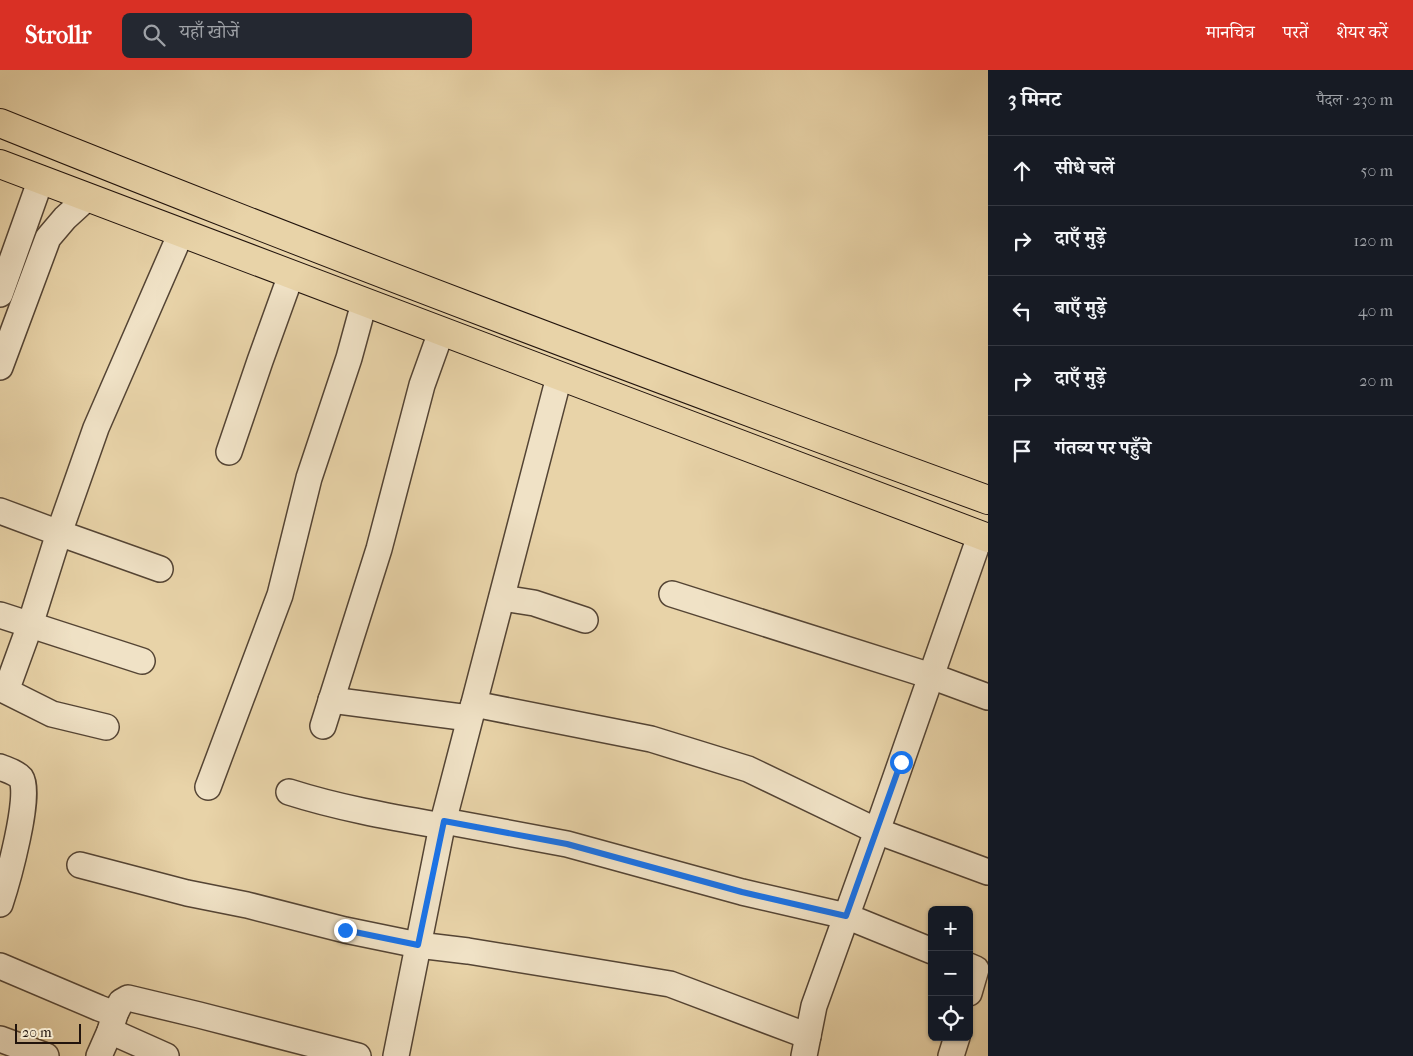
<!DOCTYPE html>
<html lang="hi">
<meta charset="utf-8">
<style>
:root{--surface:#171b24;--page:#242831;--text:#f1f3f6;--muted:#9ea1a6;--line:#363941;--accent:#d93025}
body{margin:0;font-family:"IM FELL French Canon","Noto Serif Devanagari",serif;background:var(--page);color:var(--text)}
.controls{position:absolute;right:15px;bottom:15px;display:grid;overflow:hidden;border-radius:8px;box-shadow:0 1px 4px #0004}
.controls button{width:45px;height:45px;display:grid;place-items:center;padding:0;border:0;border-bottom:1px solid var(--line);background:var(--surface);color:var(--text);font:25px sans-serif}
.scale{position:absolute;left:15px;bottom:12px;width:66px;box-sizing:border-box;padding-left:5px;border:2px solid #22140d;border-top:0;font-size:14px;line-height:18px;white-space:nowrap;color:#22140d;-webkit-text-stroke:4px #f0e2c6;paint-order:stroke}
.stop{position:absolute;width:15px;height:15px;margin:-11px;border:4px solid #1a73e8;border-radius:50%;background:#fff}
.stop.end{background:#1a73e8;border-color:#fff;box-shadow:0 1px 5px #0008}
.list{margin:0;padding:0;list-style:none}
h2{display:flex;justify-content:space-between;align-items:center;height:65px;margin:0;padding:0 20px;font-size:21px}
h2 small{font-size:16px;font-weight:400;color:var(--muted)}
.list li{display:grid;grid-template-columns:32px 1fr auto;gap:15px;align-items:center;box-sizing:border-box;height:70px;padding:0 20px;border-top:1px solid var(--line)}
.list b{display:block;font-size:19px;white-space:nowrap}
.list em{font-size:16px;font-style:normal;color:var(--muted)}
.icon{flex:none;width:28px;height:28px;fill:none;stroke:currentColor;stroke-width:2;stroke-linecap:round;stroke-linejoin:round}
.map{position:relative;flex:none;width:988px;height:986px;overflow:hidden}
header{display:flex;align-items:center;gap:30px;box-sizing:border-box;height:70px;padding:0 25px;background:var(--accent);color:#fff}
header strong{font-size:24px}
nav{display:flex;gap:28px;margin-inline-start:auto;font-size:18px}
.search{width:350px;height:45px;background:var(--page);display:flex;align-items:center;gap:12px;box-sizing:border-box;padding:0 18px;border-radius:8px;color:var(--muted);font-size:19px}
main{display:flex}
aside{flex:1;background:var(--surface)}
.map>svg:first-child{display:block}
.lines{fill:none;stroke-linecap:round;stroke-linejoin:round}
.minor-casing{stroke:#544434;stroke-width:28}
.primary-casing{stroke:#22140d;stroke-width:30}
.minor{stroke:#f0e2c6;stroke-width:25}
.primary{stroke:#e8d3a8;stroke-width:28}
.route{stroke:#1a73e8;stroke-width:6}
</style>
<header>
<strong>Strollr</strong>
<div class="search"><svg class="icon" aria-label="search" viewBox="0 0 24 24"><circle cx="10" cy="10" r="6"/><path d="M15 15l6 6"/></svg>यहाँ खोजें</div>
<nav><a>मानचित्र</a><a>परतें</a><a>शेयर करें</a></nav>
</header>
<main>
<div class="map">
<svg width="988" height="986" viewBox="0 0 988 986">
<rect width="100%" height="100%" fill="#e8d3a8"/>
<filter id="stains"><feTurbulence type="fractalNoise" baseFrequency=".004" numOctaves="4"/><feColorMatrix values="0 0 0 0 .2 0 0 0 0 .09 0 0 0 0 .02 0 0 0 .5 -.17"/></filter>
<radialGradient id="worn" r=".72"><stop offset=".6" stop-color="#630" stop-opacity="0"/><stop offset="1" stop-color="#630" stop-opacity=".3"/></radialGradient>
<g class="lines">
<g class="minor-casing">
<g id="minor">
<path d="M 0,224 L 41,109"/>
<path d="M 0,297 L 48,168 L 65,148 L 88,127"/>
<path d="M 229,382 L 260,291 L 291,205"/>
<path d="M 0,441 L 59,463 L 96,358 L 181,163"/>
<path d="M 672,524 L 931,606 L 988,627"/>
<path d="M 502,528 L 534,533 L 585,550"/>
<path d="M 0,545 L 142,591"/>
<path d="M 331,630 L 469,648 L 474,634 L 651,669 L 748,699 L 877,761 L 988,802"/>
<path d="M 323,656 L 379,479 L 422,315 L 441,262"/>
<path d="M 106,657 L 52,644 L 6,621 L 30,555 L 59,463 L 160,499"/>
<path d="M 0,697 C 7,700 16,702 21,708 C 32,724 7,813 0,834"/>
<path d="M 208,717 L 280,525 L 309,408 L 349,288 L 364,233"/>
<path d="M 289,722 C 339,738 391,747 442,756"/>
<path d="M 444,751 L 567,774 L 742,822 L 846,846 L 932,881"/>
<path d="M 80,795 L 187,823 L 247,835 L 345,860 L 418,875 L 468,881 L 670,914 L 808,966"/>
<path d="M 0,896 L 99,938 L 115,944"/>
<path d="M 969,896 L 976,899 L 969,923"/>
<path d="M 0,969 L 46,986"/>
<path d="M 99,986 L 110,961"/>
<path d="M 166,986 L 110,961 L 115,944 L 121,932 L 128,928 L 199,945 L 358,986"/>
<path d="M 396,986 L 442,756 L 559,307"/>
<path d="M 804,986 L 814,936 L 877,761 L 980,466"/>
<path d="M 951,986 L 957,967"/>
</g>
</g>
<g class="primary-casing">
<g id="primary">
<path d="M 0,53 C 327,185 657,309 988,430"/>
<path d="M 0,94 L 988,468"/>
</g>
</g>
<use href="#minor" class="minor"/>
<use href="#primary" class="primary"/>
</g>
<g class="lines">
<path class="route" d="M 345,860 L 418,875 L 444,751 L 567,774 L 742,822 L 846,846 L 901,692"/>
</g>
<rect width="100%" height="100%" filter="url(#stains)"/>
<rect width="100%" height="100%" fill="url(#worn)"/>
</svg>
<div class="controls">
<button>+</button>
<button>−</button>
<button><svg class="icon" aria-label="locate" viewBox="0 0 24 24"><circle cx="12" cy="12" r="6"/><path d="M12 2v4M12 18v4M2 12h4M18 12h4"/></svg></button>
</div>
<div class="scale">20 m</div>
<div class="stop" style="left:901px;top:692px"></div>
<div class="stop end" style="left:345px;top:860px"></div>
</div>
<aside>
<h2>3 मिनट<small>पैदल · 230 m</small></h2>
<ul class="list">
<li><svg class="icon" aria-label="ahead" viewBox="0 0 24 24"><path d="M12 20V5M6 11l6-6 6 6"/></svg><div><b>सीधे चलें</b></div><em>50 m</em></li>
<li><svg class="icon" aria-label="right" viewBox="0 0 24 24"><path d="M7 20v-9h11M14 6l5 5-5 5"/></svg><div><b>दाएँ मुड़ें</b></div><em>120 m</em></li>
<li><svg class="icon" aria-label="left" viewBox="0 0 24 24"><path d="M17 20v-9H6M10 6l-5 5 5 5"/></svg><div><b>बाएँ मुड़ें</b></div><em>40 m</em></li>
<li><svg class="icon" aria-label="right" viewBox="0 0 24 24"><path d="M7 20v-9h11M14 6l5 5-5 5"/></svg><div><b>दाएँ मुड़ें</b></div><em>20 m</em></li>
<li><svg class="icon" aria-label="arrive" viewBox="0 0 24 24"><path d="M6 21V4h12l-3 4 3 4H6"/></svg><div><b>गंतव्य पर पहुँचे</b></div></li>
</ul>
</aside>
</main>
